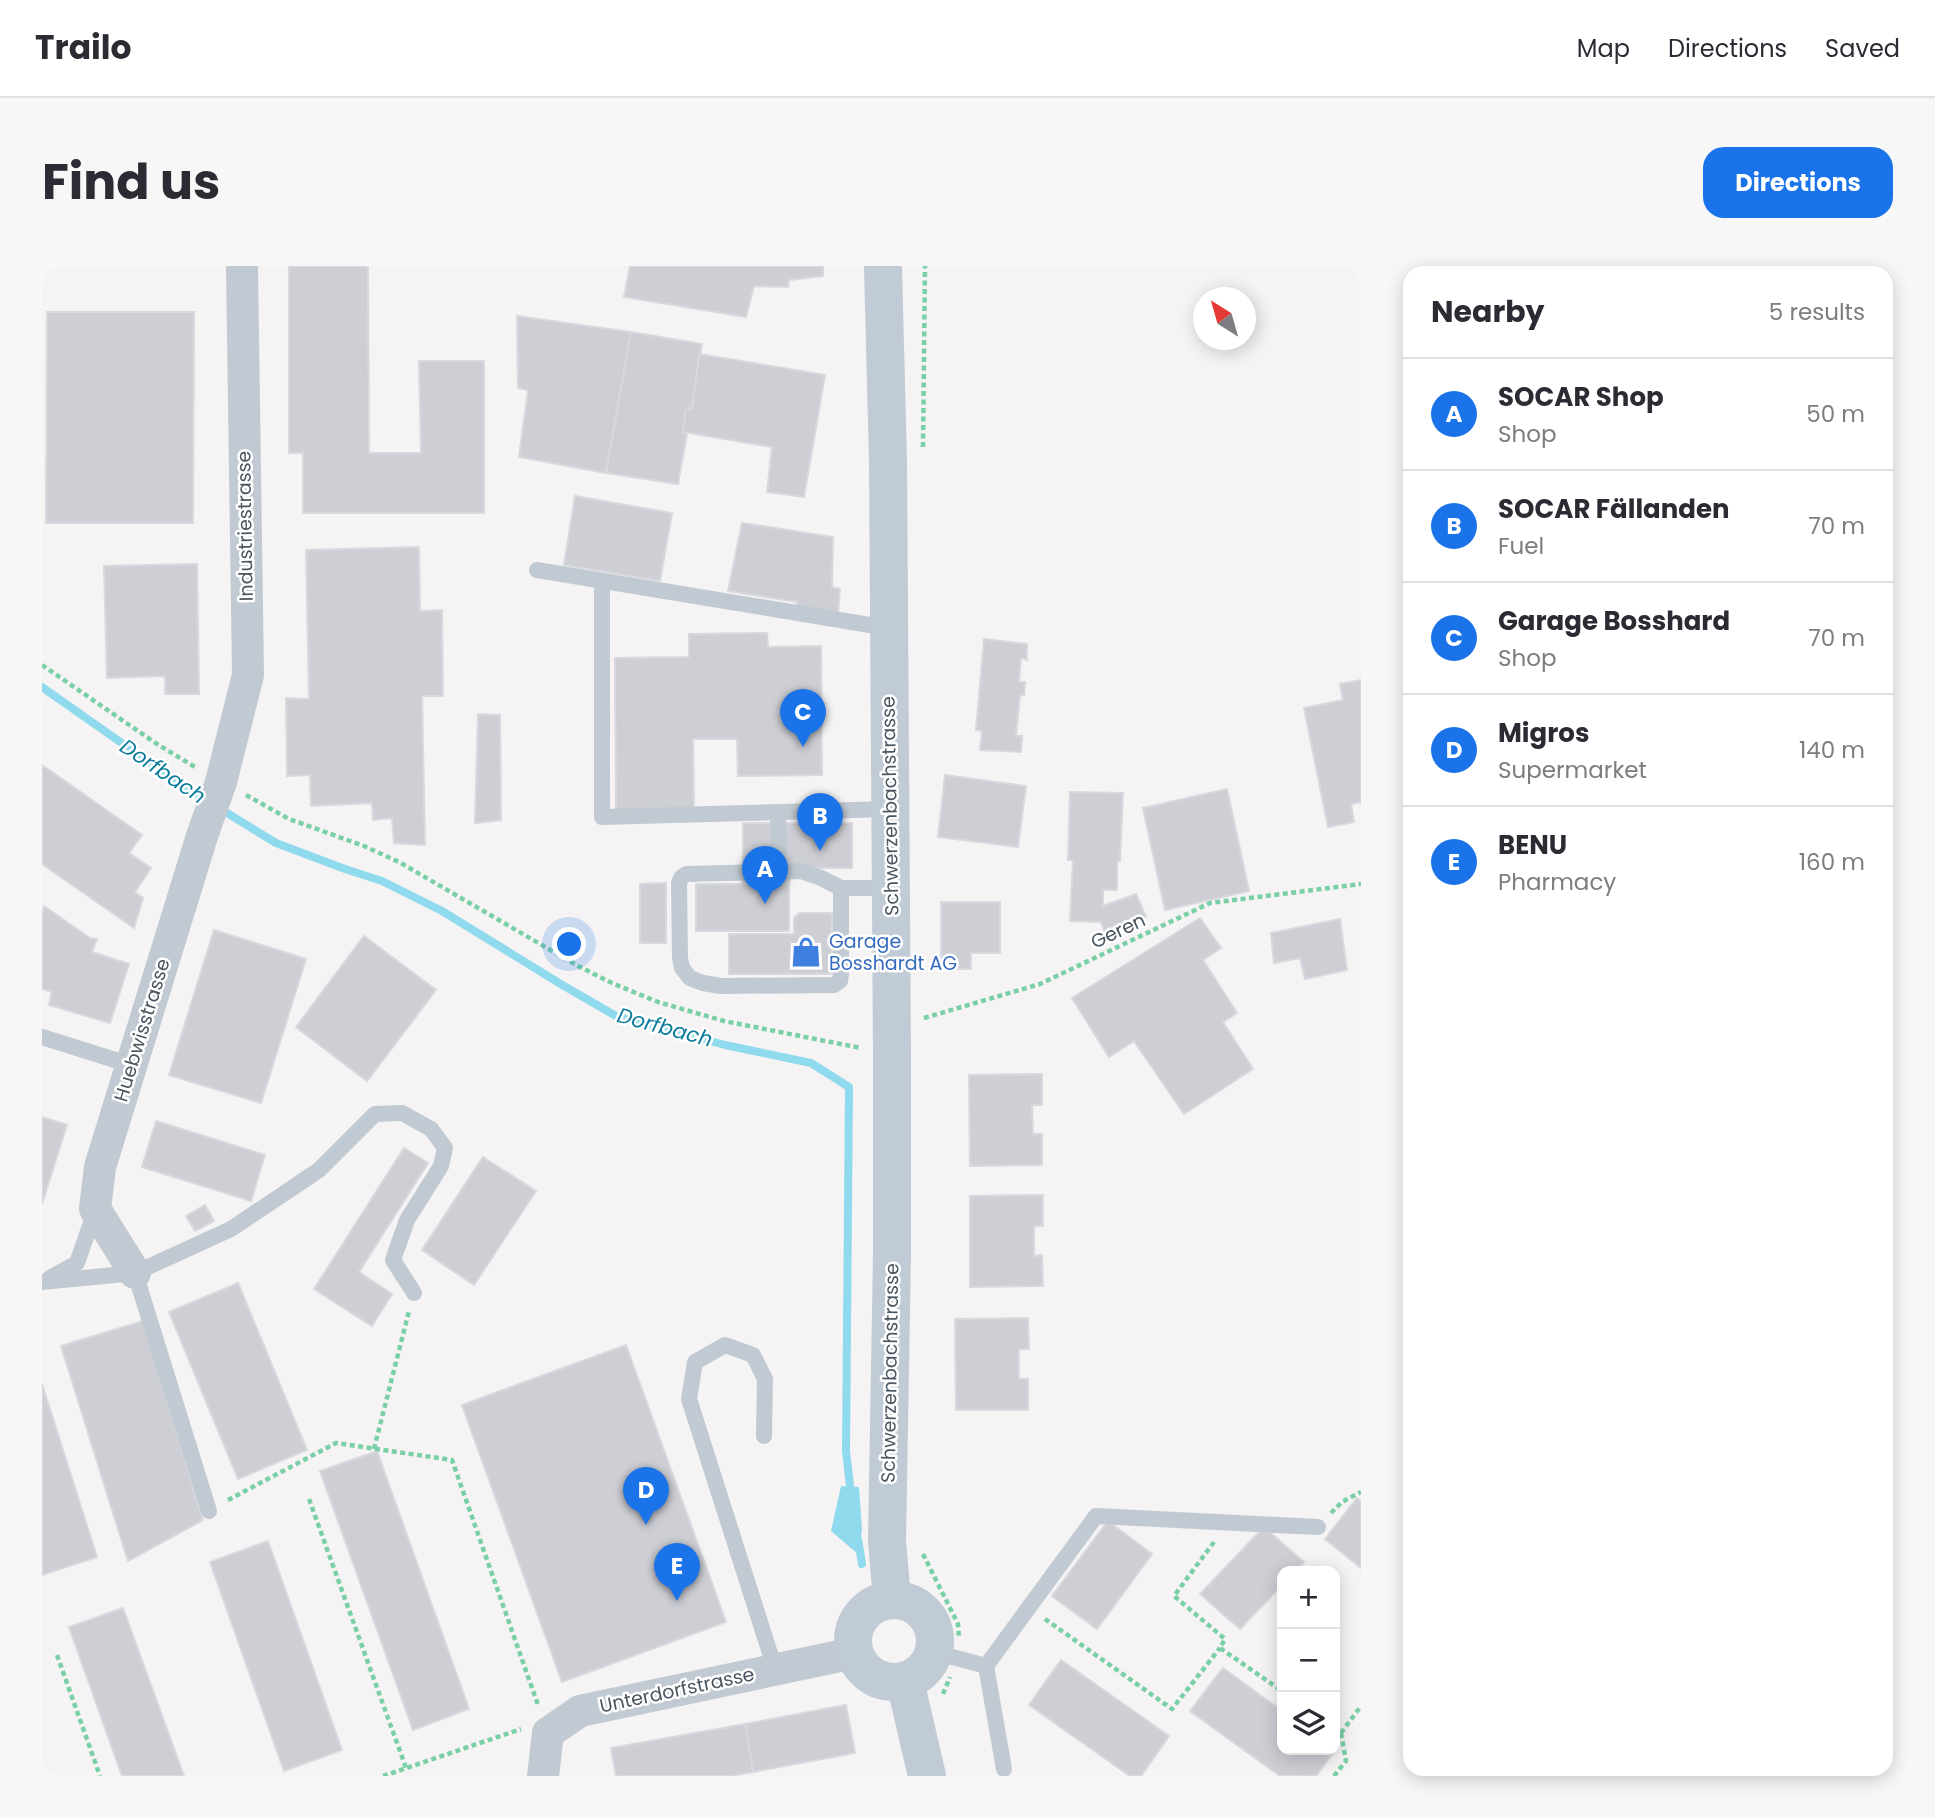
<!DOCTYPE html>
<meta charset="utf-8">
<style>
:root{--surface:#fff;--page:#f7f7f7;--text:#2b2b33;--muted:#7c7c81;--line:#e1e1e2;--accent:#1a73e8}
body{margin:0;font-family:Poppins,sans-serif;background:var(--page);color:var(--text)}
.controls{position:absolute;right:21px;bottom:21px;display:grid;overflow:hidden;border-radius:14px;box-shadow:0 4px 18px #0003}
.controls button{width:63px;height:63px;display:grid;place-items:center;padding:0;border:0;border-bottom:2px solid var(--line);background:var(--surface);color:var(--text);font:35px sans-serif}
.compass{position:absolute;left:1151px;top:21px;width:63px;height:63px;border-radius:50%;background:var(--surface);box-shadow:0 4px 18px #0003;rotate:323deg}
.you{position:absolute;left:528px;top:679px;width:24px;height:24px;margin:-18px;border:5px solid #fff;border-radius:50%;background:#1a73e8;box-shadow:0 0 0 10px #1a73e833}
.badge{display:grid;place-items:center;width:46px;height:46px;border-radius:50%;background:var(--accent);color:#fff;font-size:23px;font-weight:700}
.pin{position:absolute;translate:-50% -58px;filter:drop-shadow(0 2px 4px #0008)}
.pin::after{content:'';position:absolute;top:37px;width:24px;height:21px;background:inherit;clip-path:polygon(0 0,100% 0,50% 100%)}
.list{margin:0;padding:0;list-style:none}
h2{display:flex;justify-content:space-between;align-items:center;height:91px;margin:0;padding:0 28px;font-size:30px}
h2 small{font-size:23px;font-weight:400;color:var(--muted)}
.list li{display:grid;grid-template-columns:46px 1fr auto;gap:21px;align-items:center;box-sizing:border-box;height:112px;padding:0 28px;border-top:2px solid var(--line)}
.list b{display:block;font-size:26px;white-space:nowrap}
.list p{margin:0;font-size:23px;white-space:nowrap;color:var(--muted)}
.list em{font-size:23px;font-style:normal;color:var(--muted)}
.icon{flex:none;width:38px;height:38px;fill:none;stroke:currentColor;stroke-width:2;stroke-linecap:round;stroke-linejoin:round}
.map{position:relative;flex:none;width:1319px;height:1510px;overflow:hidden;border-radius:21px}
header{display:flex;align-items:center;gap:42px;box-sizing:border-box;height:98px;padding:0 35px;background:var(--surface);border-bottom:2px solid var(--line)}
header strong{font-size:33px}
nav{display:flex;gap:38px;margin-inline-start:auto;font-size:24px}
.intro{display:flex;align-items:center;justify-content:space-between;box-sizing:border-box;height:168px;padding:0 42px}
h1{margin:0;font-size:49px}
.button{padding:18px 32px;border-radius:21px;background:var(--accent);color:#fff;font-size:24px;font-weight:700}
main{display:flex;gap:42px;padding:0 42px}
aside{flex:1;background:var(--surface);border-radius:21px;box-shadow:0 4px 18px #0003}
.map>svg:first-child{display:block}
.water{fill:#90daee}
.lines{fill:none;stroke-linecap:round;stroke-linejoin:round}
.stream{stroke:#90daee;stroke-width:8}
.building{fill:#cdcfd5;stroke:#d7d9de;stroke-width:2}
.path{stroke:#7ad0a6;stroke-width:4.5;stroke-dasharray:5 3.5;stroke-linecap:butt}
.service{stroke:#c1cad2;stroke-width:16}
.minor{stroke:#c1cad2;stroke-width:32}
.secondary{stroke:#c1cbd6;stroke-width:38}
.labels{text-anchor:middle;dominant-baseline:central;stroke-width:5;stroke-linejoin:round;paint-order:stroke}
.street-label{font-size:19px;fill:#4a5661;stroke:#fff}
.shop-label{font-size:19px;fill:#366cbe;stroke:#fff;text-anchor:start}
.water-label{font-size:21px;font-style:italic;fill:#0c7c9b;stroke:#fff}
</style>
<header>
<strong>Trailo</strong>
<nav><a>Map</a><a>Directions</a><a>Saved</a></nav>
</header>
<div class="intro"><h1>Find us</h1><a class="button">Directions</a></div>
<main>
<div class="map">
<svg width="1319" height="1510" viewBox="0 0 1319 1510">
<rect width="100%" height="100%" fill="#f5f3f3"/>
<path class="water" d="M 799,1220 L 817,1221 L 820,1264 L 816,1288 L 789,1265 Z"/>
<g class="lines">
<g class="stream">
<path d="M 0,421 L 131,513 L 166,535"/>
<path d="M 177,542 L 234,577 L 303,603 L 340,615 L 400,645 L 522,720 L 574,750 L 683,779 L 769,797 L 807,821 L 804,1185 L 809,1229"/>
<path d="M 816,1273 L 820,1298"/>
</g>
</g>
<g class="building">
<path d="M 247,0 L 326,0 L 327,187 L 379,187 L 377,95 L 442,95 L 442,247 L 261,247 L 261,187 L 247,187 Z"/>
<path d="M 588,0 L 781,0 L 781,10 L 747,14 L 746,21 L 712,20 L 704,51 L 582,31 Z"/>
<path d="M 5,46 L 152,46 L 151,257 L 4,257 Z"/>
<path d="M 475,50 L 589,66 L 564,207 L 477,191 L 486,124 L 476,122 Z"/>
<path d="M 589,66 L 660,78 L 650,143 L 644,142 L 641,166 L 645,167 L 636,218 L 564,207 Z"/>
<path d="M 657,88 L 783,109 L 762,231 L 725,226 L 730,181 L 641,166 L 644,142 L 650,143 Z"/>
<path d="M 533,230 L 630,247 L 618,315 L 522,299 Z"/>
<path d="M 700,257 L 791,271 L 790,321 L 798,323 L 796,348 L 754,342 L 755,336 L 686,325 Z"/>
<path d="M 377,281 L 378,345 L 400,344 L 401,430 L 380,430 L 383,579 L 352,577 L 350,552 L 331,554 L 330,537 L 269,540 L 268,509 L 245,510 L 244,432 L 267,433 L 264,284 Z"/>
<path d="M 155,298 L 157,428 L 123,428 L 123,410 L 65,412 L 62,300 Z"/>
<path d="M 725,367 L 726,381 L 779,380 L 780,509 L 696,510 L 695,473 L 651,473 L 652,543 L 574,544 L 573,392 L 647,391 L 647,368 Z"/>
<path d="M 942,373 L 985,378 L 985,394 L 979,392 L 977,416 L 983,416 L 982,429 L 978,429 L 974,470 L 980,470 L 979,486 L 938,484 L 940,465 L 934,464 Z"/>
<path d="M 1319,414 L 1319,536 L 1309,538 L 1312,556 L 1286,561 L 1262,442 L 1301,434 L 1298,418 Z"/>
<path d="M 436,448 L 458,449 L 459,554 L 433,557 Z"/>
<path d="M 0,499 L 100,569 L 87,587 L 109,602 L 93,626 L 101,632 L 92,662 L 0,598 Z"/>
<path d="M 903,509 L 984,520 L 976,581 L 896,571 Z"/>
<path d="M 1185,523 L 1207,625 L 1123,644 L 1101,542 Z"/>
<path d="M 1028,526 L 1081,527 L 1078,595 L 1075,595 L 1075,624 L 1061,624 L 1061,640 L 1094,628 L 1104,651 L 1063,667 L 1059,656 L 1028,655 L 1031,594 L 1026,594 Z"/>
<path d="M 701,557 L 810,557 L 810,602 L 747,602 L 747,618 L 701,618 Z"/>
<path d="M 624,617 L 624,677 L 598,677 L 598,618 Z"/>
<rect x="654" y="618" width="93" height="47"/>
<path d="M 899,636 L 958,636 L 958,687 L 929,687 L 929,703 L 899,703 Z"/>
<path d="M 2,640 L 48,672 L 55,673 L 50,686 L 87,698 L 68,757 L 7,739 L 10,726 L 0,723 L 0,647 Z"/>
<path d="M 757,647 L 790,647 L 790,708 L 687,708 L 687,668 L 752,668 L 752,652 Z"/>
<path d="M 1158,652 L 1179,682 L 1161,694 L 1195,747 L 1181,756 L 1211,803 L 1142,848 L 1092,775 L 1067,791 L 1030,732 Z"/>
<path d="M 1298,653 L 1305,704 L 1263,713 L 1258,692 L 1232,697 L 1229,667 Z"/>
<path d="M 172,664 L 264,693 L 219,837 L 127,809 Z"/>
<path d="M 322,670 L 394,724 L 325,815 L 254,761 Z"/>
<path d="M 1000,808 L 1000,839 L 990,839 L 991,868 L 1000,868 L 1000,899 L 928,900 L 927,809 Z"/>
<path d="M 0,851 L 25,859 L 0,938 Z"/>
<path d="M 114,855 L 223,889 L 209,935 L 100,901 Z"/>
<path d="M 362,882 L 386,897 L 317,1006 L 350,1028 L 330,1060 L 272,1023 Z"/>
<path d="M 441,891 L 494,925 L 432,1019 L 380,984 Z"/>
<path d="M 1001,929 L 1001,960 L 992,960 L 992,990 L 1000,989 L 1001,1020 L 928,1021 L 928,930 Z"/>
<path d="M 163,939 L 172,955 L 153,965 L 144,950 Z"/>
<path d="M 196,1017 L 265,1184 L 196,1213 L 127,1046 Z"/>
<path d="M 986,1052 L 987,1083 L 977,1083 L 977,1113 L 986,1113 L 986,1144 L 914,1144 L 913,1053 Z"/>
<path d="M 101,1055 L 161,1254 L 86,1295 L 19,1080 Z"/>
<path d="M 584,1079 L 684,1356 L 520,1416 L 420,1139 Z"/>
<path d="M 0,1118 L 55,1291 L 0,1309 Z"/>
<path d="M 335,1185 L 427,1443 L 371,1464 L 278,1205 Z"/>
<path d="M 1315,1232 L 1319,1235 L 1319,1302 L 1283,1273 Z"/>
<path d="M 1066,1255 L 1110,1288 L 1055,1363 L 1010,1330 Z"/>
<path d="M 1222,1261 L 1262,1296 L 1253,1305 L 1240,1305 L 1240,1319 L 1198,1363 L 1158,1328 Z"/>
<path d="M 226,1275 L 300,1484 L 242,1505 L 168,1296 Z"/>
<path d="M 81,1342 L 142,1510 L 80,1510 L 27,1361 Z"/>
<path d="M 1019,1394 L 1127,1470 L 1099,1510 L 1088,1510 L 987,1439 Z"/>
<path d="M 1181,1402 L 1240,1445 L 1240,1484 L 1294,1483 L 1274,1510 L 1238,1510 L 1148,1445 Z"/>
<path d="M 804,1439 L 813,1487 L 711,1506 L 703,1458 Z"/>
<path d="M 703,1458 L 711,1506 L 688,1510 L 574,1510 L 569,1482 Z"/>
</g>
<g class="lines">
<g class="path">
<path d="M 881,181 L 883,0"/>
<path d="M 0,399 L 115,478 L 153,501"/>
<path d="M 204,529 L 247,553 L 322,580 L 357,596 L 536,700 L 572,718 L 616,736 L 682,755 L 819,782"/>
<path d="M 882,752 L 998,718 L 1168,637 L 1319,618"/>
<path d="M 332,1183 L 367,1045"/>
<path d="M 267,1233 L 364,1502"/>
<path d="M 186,1234 L 294,1177 L 410,1194 L 496,1439"/>
<path d="M 1289,1247 L 1300,1236 L 1319,1226"/>
<path d="M 1172,1276 L 1132,1330 L 1183,1373 L 1178,1382 L 1240,1425"/>
<path d="M 881,1288 L 916,1358 L 917,1372"/>
<path d="M 1003,1353 L 1130,1443 L 1178,1382"/>
<path d="M 15,1389 L 58,1510"/>
<path d="M 901,1428 L 908,1411"/>
<path d="M 1299,1467 L 1319,1440"/>
<path d="M 341,1510 L 479,1463"/>
<path d="M 1292,1510 L 1304,1495 L 1299,1467 L 1293,1462"/>
</g>
<g class="service">
<path d="M 495,304 L 846,362"/>
<path d="M 560,315 L 560,551 L 848,543"/>
<path d="M 736,546 L 737,606"/>
<path d="M 799,622 L 779,612 L 759,605 L 644,608 L 639,612 L 637,617 L 638,692 L 640,702 L 648,712 L 661,717 L 679,720 L 792,719 L 798,715 L 799,708 L 799,622 L 849,622"/>
<path d="M 0,771 L 89,799"/>
<path d="M 93,1007 L 167,1245"/>
<path d="M 8,1012 L 35,997 L 53,945"/>
<path d="M 0,1016 L 93,1007 L 189,963 L 277,904 L 333,848 L 360,847 L 389,863 L 403,882 L 399,900 L 365,954 L 351,994 L 372,1027"/>
<path d="M 722,1170 L 723,1113 L 711,1089 L 683,1079 L 653,1096 L 647,1133 L 733,1403"/>
<path d="M 892,1386 L 944,1400 L 1054,1250 L 1276,1261"/>
<path d="M 944,1400 L 962,1503"/>
</g>
<g class="minor">
<path d="M 93,1007 L 53,943 L 58,901 L 160,570 L 179,516 L 206,409 L 200,0"/>
<path d="M 501,1510 L 506,1467 L 538,1445 L 812,1387"/>
</g>
<g class="secondary">
<path d="M 841,0 L 846,196 L 850,789 L 850,988 L 845,1275 L 850,1333"/>
<circle cx="852" cy="1375" r="41"/>
<path d="M 863,1415 L 885,1510"/>
</g>
</g>
<defs>
<g id="shop-bare" transform="scale(2.415)"><path d="M-5-2.5h2.3a2.7 3.5 0 0 1 5.4 0H5L5.5 6h-11ZM-1.5-2.5h3a1.5 2.3 0 0 0-3 0Z" fill="#3f7fe0" stroke="#fff" stroke-width="2.5" paint-order="stroke"/></g>
</defs>
<g fill-rule="evenodd">
<use href="#shop-bare" x="764" y="686"/>
</g>
<g class="labels">
<g class="street-label">
<text transform="translate(203 260) rotate(-91)">Industriestrasse</text>
<text transform="translate(848 540) rotate(-91)">Schwerzenbachstrasse</text>
<text transform="translate(1076 665) rotate(-25)">Geren</text>
<text transform="translate(100 764) rotate(-73)">Huebwisstrasse</text>
<text transform="translate(848 1107) rotate(-89)">Schwerzenbachstrasse</text>
<text transform="translate(635 1424) rotate(-12)">Unterdorfstrasse</text>
</g>
<g class="shop-label">
<text x="787" y="675">Garage<tspan x="787" dy="22">Bosshardt AG</tspan></text>
</g>
<g class="water-label">
<text transform="translate(121 505) rotate(34)">Dorfbach</text>
<text transform="translate(623 761) rotate(15)">Dorfbach</text>
</g>
</g>
</svg>
<div class="controls">
<button>+</button>
<button>−</button>
<button><svg class="icon" aria-label="layers" viewBox="0 0 24 24"><path d="M12 4l9 5-9 5-9-5zM3 14l9 5 9-5"/></svg></button>
</div>
<svg class="compass" viewBox="-18 -18 36 36"><path d="M0-13l5 13h-10z" fill="#e53935"/><path d="M0 13l5-13h-10z" fill="#7c7c81"/></svg>
<div class="you"></div>
<div class="pin badge" style="left:723px;top:638px">A</div>
<div class="pin badge" style="left:778px;top:585px">B</div>
<div class="pin badge" style="left:761px;top:481px">C</div>
<div class="pin badge" style="left:604px;top:1259px">D</div>
<div class="pin badge" style="left:635px;top:1335px">E</div>
</div>
<aside>
<h2>Nearby<small>5 results</small></h2>
<ul class="list">
<li><span class="badge">A</span><div><b>SOCAR Shop</b><p>Shop</p></div><em>50 m</em></li>
<li><span class="badge">B</span><div><b>SOCAR Fällanden</b><p>Fuel</p></div><em>70 m</em></li>
<li><span class="badge">C</span><div><b>Garage Bosshard</b><p>Shop</p></div><em>70 m</em></li>
<li><span class="badge">D</span><div><b>Migros</b><p>Supermarket</p></div><em>140 m</em></li>
<li><span class="badge">E</span><div><b>BENU</b><p>Pharmacy</p></div><em>160 m</em></li>
</ul>
</aside>
</main>
